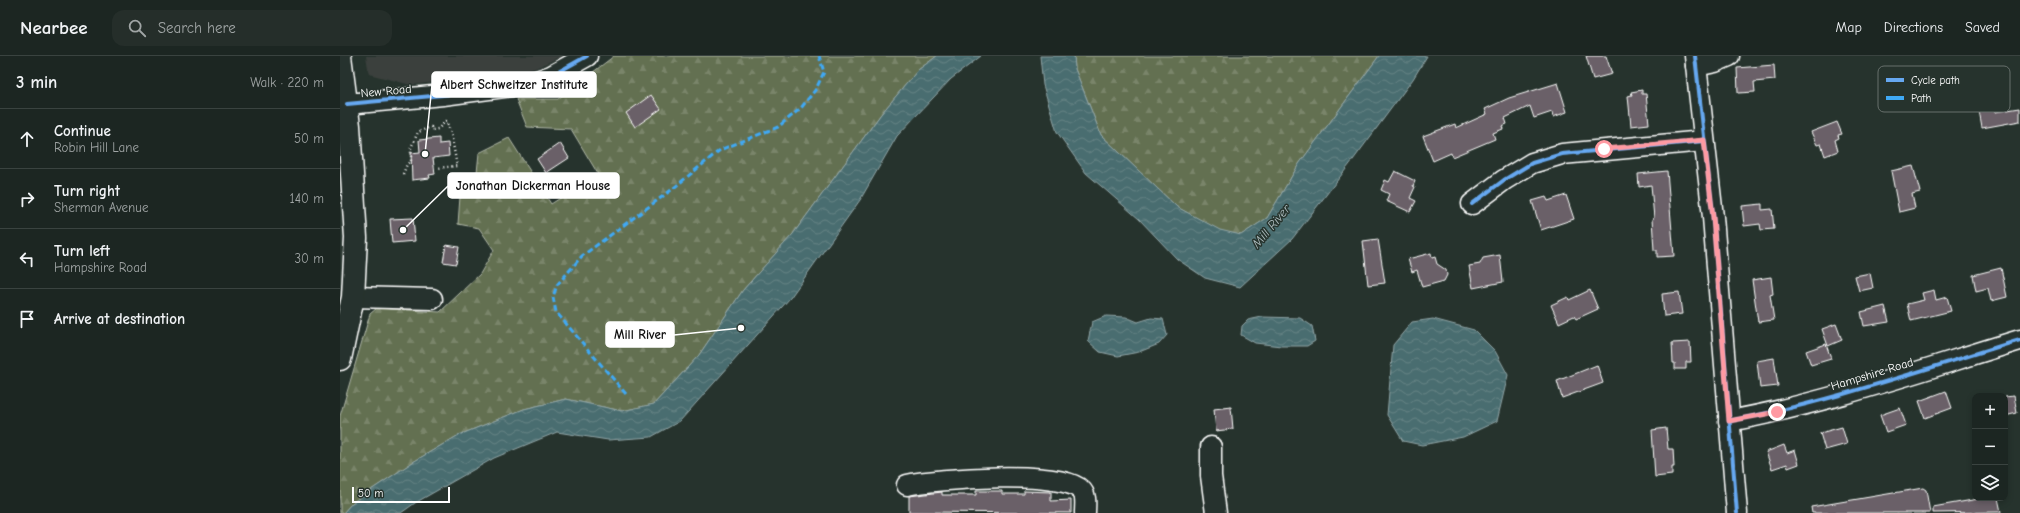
<!DOCTYPE html>
<meta charset="utf-8">
<style>
:root{--surface:#1c2622;--page:#252e2a;--text:#f1f3f6;--muted:#a0a5a5;--line:#3a4340}
body{margin:0;font-family:"Comic Neue",sans-serif;background:var(--page);color:var(--text)}
.controls{position:absolute;right:12px;bottom:12px;display:grid;overflow:hidden;border-radius:8px;box-shadow:0 2px 6px #0003}
.controls button{width:36px;height:36px;display:grid;place-items:center;padding:0;border:0;border-bottom:1px solid var(--line);background:var(--surface);color:var(--text);font:20px sans-serif}
.scale{position:absolute;left:12px;bottom:10px;width:98px;box-sizing:border-box;padding-left:4px;border:2px solid #fff;border-top:0;font-size:11px;line-height:14px;white-space:nowrap;color:#fff;-webkit-text-stroke:3px #26332d;paint-order:stroke}
.stop{position:absolute;width:12px;height:12px;margin:-9px;border:3px solid #ff9aa2;border-radius:50%;background:#fff}
.stop.end{background:#ff9aa2;border-color:#fff;box-shadow:0 1px 4px #0008}
.list{margin:0;padding:0;list-style:none}
h2{display:flex;justify-content:space-between;align-items:center;height:52px;margin:0;padding:0 16px;font-size:17px}
h2 small{font-size:13px;font-weight:400;color:var(--muted)}
.list li{display:grid;grid-template-columns:26px 1fr auto;gap:12px;align-items:center;box-sizing:border-box;height:60px;padding:0 16px;border-top:1px solid var(--line)}
.list b{display:block;font-size:15px;white-space:nowrap}
.list p{margin:0;font-size:13px;white-space:nowrap;color:var(--muted)}
.list em{font-size:13px;font-style:normal;color:var(--muted)}
.icon{flex:none;width:22px;height:22px;fill:none;stroke:currentColor;stroke-width:2;stroke-linecap:round;stroke-linejoin:round}
.map{position:relative;flex:none;width:1680px;height:457px;overflow:hidden}
header{display:flex;align-items:center;gap:24px;box-sizing:border-box;height:56px;padding:0 20px;background:var(--surface);border-bottom:1px solid var(--line)}
header strong{font-size:19px}
nav{display:flex;gap:22px;margin-inline-start:auto;font-size:14px}
.search{width:280px;height:36px;background:var(--page);display:flex;align-items:center;gap:10px;box-sizing:border-box;padding:0 14px;border-radius:12px;color:var(--muted);font-size:15px}
main{display:flex}
aside{flex:1;background:var(--surface)}
.map>svg:first-child{display:block}
.built{fill:#3b413e}
.forest{fill:url(#forest-firs);stroke:#b1b8a8}
.water{fill:url(#water-waves);stroke:#92a7a9}
.building{fill:#6b6167;stroke:#fff}
.lines{fill:none;stroke-linecap:round;stroke-linejoin:round}
.minor-casing{stroke:#fff;stroke-width:23}
.major-casing{stroke:#fff;stroke-width:25}
.path{stroke:#fff;stroke-width:2.5;stroke-dasharray:1 3;stroke-linecap:butt}
.minor{stroke:#26332d;stroke-width:20}
.major{stroke:#26332d;stroke-width:22}
.quiet{stroke:#3fa9f5;stroke-width:3;stroke-dasharray:6 3;stroke-linecap:butt}
.cycleway-casing{stroke:#26332d;stroke-width:6}
.cycleway{stroke:#66a8f1;stroke-width:4}
.route{stroke:#ff9aa2;stroke-width:5}
.labels{text-anchor:middle;dominant-baseline:central;stroke-width:3;stroke-linejoin:round;paint-order:stroke}
.street-label{font-size:12px;fill:#fff;stroke:#26332d}
.water-label{font-size:13px;font-style:italic;fill:#aebdbf;stroke:#26332d}
.key{fill:#26332d;stroke:#67706c;stroke-width:1}
.key-label{font-size:11px;fill:#fff}
.leader{fill:none;stroke:#fff;stroke-width:1.5}
.callout-dot{fill:#fff;stroke:#26332d;stroke-width:1.5}
.callout{fill:#fff;stroke:#fff;stroke-width:1.5}
.callout-label{font-size:13px;text-anchor:middle;font-weight:bold;fill:#111}
</style>
<header>
<strong>Nearbee</strong>
<div class="search"><svg class="icon" aria-label="search" viewBox="0 0 24 24"><circle cx="10" cy="10" r="6"/><path d="M15 15l6 6"/></svg>Search here</div>
<nav><a>Map</a><a>Directions</a><a>Saved</a></nav>
</header>
<main>
<aside>
<h2>3 min<small>Walk · 220 m</small></h2>
<ul class="list">
<li><svg class="icon" aria-label="ahead" viewBox="0 0 24 24"><path d="M12 20V5M6 11l6-6 6 6"/></svg><div><b>Continue</b><p>Robin Hill Lane</p></div><em>50 m</em></li>
<li><svg class="icon" aria-label="right" viewBox="0 0 24 24"><path d="M7 20v-9h11M14 6l5 5-5 5"/></svg><div><b>Turn right</b><p>Sherman Avenue</p></div><em>140 m</em></li>
<li><svg class="icon" aria-label="left" viewBox="0 0 24 24"><path d="M17 20v-9H6M10 6l-5 5 5 5"/></svg><div><b>Turn left</b><p>Hampshire Road</p></div><em>30 m</em></li>
<li><svg class="icon" aria-label="arrive" viewBox="0 0 24 24"><path d="M6 21V4h12l-3 4 3 4H6"/></svg><div><b>Arrive at destination</b></div></li>
</ul>
</aside>
<div class="map">
<svg width="1680" height="457" viewBox="0 0 1680 457">
<defs>
<pattern id="forest-firs" width="22" height="20" patternUnits="userSpaceOnUse"><rect width="22" height="20" fill="#637051"/><path d="M5 1l3.5 6h-7zM16 11l3.5 6h-7z" fill="#7a856b"/></pattern>
<pattern id="water-waves" width="16" height="10" patternUnits="userSpaceOnUse"><rect width="16" height="10" fill="#4a6d70"/><path d="M0 5q4-4 8 0t8 0" fill="none" stroke="#658385"/></pattern>
</defs>
<rect width="100%" height="100%" fill="#26332d"/>
<filter id="ink" filterUnits="userSpaceOnUse"><feTurbulence type="fractalNoise" baseFrequency=".025" numOctaves="2"/><feDisplacementMap in="SourceGraphic" scale="8" xChannelSelector="R" yChannelSelector="G"/><feConvolveMatrix kernelMatrix="1 2 1 2 8 2 1 2 1" color-interpolation-filters="sRGB"/></filter>
<g filter="url(#ink)">
<path class="built" d="M 26,0 L 222,0 L 196,12 L 179,17 L 71,29 L 29,18 Z"/>
<g class="forest">
<path d="M 274,0 L 597,0 L 578,14 L 541,58 L 453,178 L 403,234 L 359,299 L 314,348 L 282,355 L 226,343 L 184,353 L 119,379 L 73,406 L 13,446 L 3,457 L 0,457 L 0,360 L 30,258 L 37,252 L 100,256 L 140,218 L 154,194 L 139,172 L 118,168 L 120,141 L 135,136 L 139,97 L 169,82 L 211,148 L 258,118 L 231,73 L 187,71 L 176,43 L 218,43 Z"/>
<path d="M 734,0 L 1039,0 L 959,108 L 927,162 L 901,179 L 880,175 L 837,151 L 761,79 L 735,13 Z"/>
</g>
<g class="water">
<path d="M 597,0 L 641,0 L 611,23 L 557,80 L 520,144 L 450,242 L 340,365 L 311,381 L 268,384 L 217,376 L 154,402 L 75,447 L 61,457 L 3,457 L 13,446 L 73,406 L 119,379 L 184,353 L 226,343 L 282,355 L 314,348 L 359,299 L 403,234 L 453,178 L 541,58 L 578,14 Z"/>
<path d="M 700,0 L 734,0 L 735,13 L 761,79 L 837,151 L 880,174 L 901,179 L 927,162 L 959,108 L 1039,0 L 1087,0 L 1073,23 L 1013,104 L 952,183 L 900,231 L 865,222 L 837,203 L 799,163 L 746,117 L 717,76 L 703,29 Z"/>
<path d="M 766,260 L 786,261 L 798,266 L 811,262 L 823,263 L 827,279 L 819,288 L 799,296 L 778,300 L 760,296 L 748,285 L 752,266 Z"/>
<path d="M 922,261 L 960,262 L 972,270 L 975,285 L 967,290 L 941,290 L 915,287 L 901,279 L 902,270 L 908,264 Z"/>
<path d="M 1093,263 L 1134,274 L 1155,295 L 1168,319 L 1157,365 L 1123,381 L 1082,389 L 1063,385 L 1047,359 L 1053,289 L 1072,266 Z"/>
</g>
<g class="building">
<path d="M 1246,0 L 1266,0 L 1272,18 L 1253,23 Z"/>
<path d="M 1434,9 L 1435,24 L 1414,26 L 1415,36 L 1398,37 L 1397,12 Z"/>
<path d="M 1218,27 L 1227,56 L 1213,61 L 1212,56 L 1194,62 L 1190,50 L 1165,62 L 1167,68 L 1162,70 L 1163,73 L 1153,77 L 1155,83 L 1112,101 L 1111,97 L 1093,105 L 1083,80 L 1115,68 L 1116,72 L 1147,58 L 1145,53 L 1169,42 Z"/>
<path d="M 1302,34 L 1302,38 L 1306,38 L 1309,68 L 1291,70 L 1288,40 L 1292,39 L 1291,36 Z"/>
<path d="M 311,39 L 321,53 L 295,71 L 286,57 Z"/>
<path d="M 1654,52 L 1655,56 L 1680,52 L 1680,65 L 1642,72 L 1639,55 Z"/>
<path d="M 1497,66 L 1502,78 L 1498,79 L 1499,82 L 1495,84 L 1498,95 L 1485,100 L 1481,88 L 1477,89 L 1471,76 Z"/>
<path d="M 99,82 L 99,88 L 108,87 L 109,100 L 93,102 L 95,118 L 89,119 L 90,122 L 72,124 L 71,97 L 80,96 L 79,84 Z"/>
<path d="M 220,87 L 229,102 L 206,117 L 197,103 Z"/>
<path d="M 1573,110 L 1580,136 L 1572,138 L 1575,152 L 1559,156 L 1551,115 Z"/>
<path d="M 1055,115 L 1075,125 L 1073,130 L 1075,131 L 1070,142 L 1076,145 L 1070,156 L 1046,145 L 1049,138 L 1041,134 L 1045,124 L 1049,126 Z"/>
<path d="M 1327,115 L 1334,200 L 1317,201 L 1317,194 L 1314,194 L 1312,163 L 1314,162 L 1311,129 L 1299,131 L 1298,118 Z"/>
<path d="M 1226,139 L 1234,163 L 1201,174 L 1192,145 L 1206,141 L 1208,145 Z"/>
<path d="M 1422,148 L 1422,154 L 1432,153 L 1434,173 L 1421,174 L 1420,168 L 1404,170 L 1402,150 Z"/>
<path d="M 73,162 L 75,185 L 52,187 L 50,163 Z"/>
<path d="M 1038,183 L 1045,227 L 1028,229 L 1023,185 Z"/>
<path d="M 106,189 L 119,191 L 116,208 L 103,206 Z"/>
<path d="M 1091,197 L 1092,202 L 1095,201 L 1097,208 L 1106,214 L 1107,219 L 1104,225 L 1082,231 L 1077,214 L 1072,216 L 1068,203 Z"/>
<path d="M 1160,199 L 1163,226 L 1133,232 L 1129,210 L 1140,208 L 1143,202 Z"/>
<path d="M 1661,212 L 1667,241 L 1651,245 L 1648,232 L 1636,235 L 1633,219 Z"/>
<path d="M 1530,217 L 1533,232 L 1519,235 L 1515,220 Z"/>
<path d="M 1431,221 L 1433,238 L 1430,239 L 1434,264 L 1418,266 L 1412,224 Z"/>
<path d="M 1250,234 L 1258,253 L 1236,263 L 1234,260 L 1219,267 L 1211,249 L 1228,241 L 1229,244 Z"/>
<path d="M 1594,234 L 1596,244 L 1607,241 L 1611,255 L 1571,265 L 1567,248 L 1584,244 L 1582,237 Z"/>
<path d="M 1339,236 L 1342,258 L 1324,260 L 1322,238 Z"/>
<path d="M 1545,250 L 1549,266 L 1524,270 L 1521,256 Z"/>
<path d="M 1496,268 L 1502,284 L 1488,290 L 1482,273 Z"/>
<path d="M 1350,286 L 1351,306 L 1346,306 L 1346,313 L 1335,313 L 1335,307 L 1333,307 L 1332,287 Z"/>
<path d="M 1486,288 L 1491,303 L 1471,309 L 1466,295 Z"/>
<path d="M 1434,302 L 1438,330 L 1420,332 L 1417,305 Z"/>
<path d="M 1257,309 L 1263,327 L 1222,342 L 1217,325 Z"/>
<path d="M 1606,335 L 1612,352 L 1585,362 L 1579,345 Z"/>
<path d="M 1674,340 L 1677,357 L 1665,360 L 1665,341 Z"/>
<path d="M 891,351 L 893,373 L 876,375 L 874,353 Z"/>
<path d="M 1560,352 L 1566,369 L 1546,376 L 1540,359 Z"/>
<path d="M 1502,371 L 1507,388 L 1485,394 L 1480,377 Z"/>
<path d="M 1326,372 L 1328,393 L 1333,393 L 1334,411 L 1332,411 L 1332,419 L 1315,421 L 1312,374 Z"/>
<path d="M 1444,389 L 1447,397 L 1455,394 L 1459,408 L 1448,412 L 1447,408 L 1432,413 L 1426,396 Z"/>
<path d="M 1583,432 L 1586,434 L 1590,457 L 1472,457 L 1471,451 Z"/>
<path d="M 636,435 L 662,435 L 662,438 L 684,438 L 684,435 L 711,436 L 711,445 L 731,444 L 731,457 L 569,456 L 569,440 L 602,436 L 602,439 L 636,439 Z"/>
<path d="M 1644,442 L 1658,442 L 1661,456 L 1593,457 L 1593,451 Z"/>
</g>
<g class="lines">
<g class="minor-casing">
<g id="minor">
<path d="M 1355,0 L 1373,161 L 1397,457"/>
<path d="M 1356,10 L 1375,6 L 1389,0"/>
<path d="M 7,48 L 103,39 L 188,28 L 211,20 L 247,0"/>
<path d="M 1132,148 L 1164,124 L 1192,107 L 1222,98 L 1364,85"/>
<path d="M 13,241 L 92,243"/>
<path d="M 1389,365 C 1488,347 1584,313 1680,284"/>
<path d="M 871,391 L 871,420 L 876,457"/>
<path d="M 567,429 C 596,423 722,413 741,434 C 747,439 745,450 745,457"/>
</g>
</g>
<g class="major-casing">
<path id="major" d="M 0,303 L 13,241 L 16,182 L 9,70 L 0,0"/>
</g>
<path class="path" d="M 63,118 L 67,108 L 71,105 L 71,92 L 78,76 L 91,71 L 92,74 L 98,73 L 106,65 L 111,77 L 117,110 L 97,112"/>
<use href="#minor" class="minor"/>
<use href="#major" class="major"/>
<path class="quiet" d="M 286,338 L 216,256 L 213,241 L 217,229 L 242,200 L 330,135 L 380,94 L 438,71 L 461,52 L 476,33 L 484,16 L 479,0"/>
<g class="cycleway-casing">
<g id="cycleway">
<path d="M 1355,0 L 1373,161 L 1397,457"/>
<path d="M 7,48 L 103,39 L 188,28 L 211,20 L 247,0"/>
<path d="M 1132,148 L 1164,124 L 1192,107 L 1222,98 L 1364,85"/>
<path d="M 1389,365 C 1488,347 1584,313 1680,284"/>
</g>
</g>
<use href="#cycleway" class="cycleway"/>
</g>
</g>
<g class="lines" filter="url(#ink)">
<path class="route" d="M 1264,93 L 1364,84 L 1373,161 L 1389,365 L 1437,356"/>
</g>
<g class="labels">
<g class="street-label">
<text transform="translate(46 35) rotate(-5)">New Road</text>
<text transform="translate(1532 318) rotate(-17)">Hampshire Road</text>
</g>
<g class="water-label">
<text transform="translate(931 170) rotate(-50)">Mill River</text>
</g>
</g>
<rect x="1538" y="10" width="132" height="46" rx="6" class="key"/>
<rect x="1546" y="22" width="18" height="4" fill="#66a8f1"/>
<rect x="1546" y="40" width="18" height="4" fill="#3fa9f5"/>
<g class="key-label">
<text x="1571" y="28">Cycle path</text>
<text x="1571" y="46">Path</text>
</g>
<path class="leader" d="M85 98L92 29M63 174L108 130M401 272L334 279"/>
<g class="callout-dot">
<circle cx="85" cy="98" r="4"/>
<circle cx="63" cy="174" r="4"/>
<circle cx="401" cy="272" r="4"/>
</g>
<g class="callout">
<rect x="92" y="16" width="164" height="25" rx="4"/>
<rect x="108" y="117" width="171" height="25" rx="4"/>
<rect x="266" y="266" width="68" height="25" rx="4"/>
</g>
<g class="callout-label">
<text x="174" y="33">Albert Schweitzer Institute</text>
<text x="193" y="134">Jonathan Dickerman House</text>
<text x="300" y="283">Mill River</text>
</g>
</svg>
<div class="controls">
<button>+</button>
<button>−</button>
<button><svg class="icon" aria-label="layers" viewBox="0 0 24 24"><path d="M12 4l9 5-9 5-9-5zM3 14l9 5 9-5"/></svg></button>
</div>
<div class="scale">50 m</div>
<div class="stop" style="left:1264px;top:93px"></div>
<div class="stop end" style="left:1437px;top:356px"></div>
</div>
</main>
